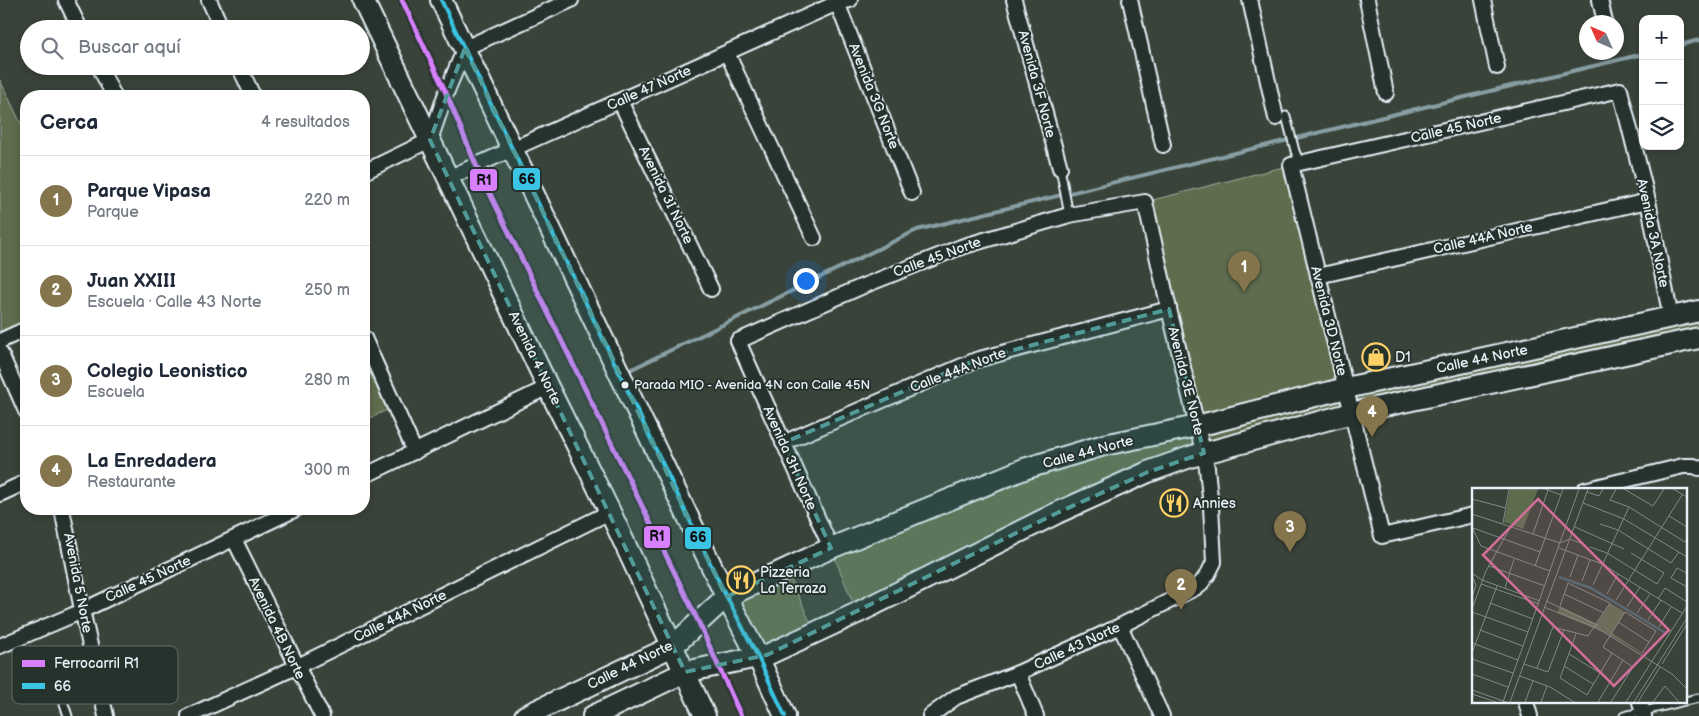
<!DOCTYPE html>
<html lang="es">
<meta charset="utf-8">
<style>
:root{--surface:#fff;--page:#f6f6f7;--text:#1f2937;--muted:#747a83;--line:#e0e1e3;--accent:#84754c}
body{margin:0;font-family:"Balsamiq Sans",sans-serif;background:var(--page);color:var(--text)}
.controls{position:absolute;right:15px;top:15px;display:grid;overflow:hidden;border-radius:10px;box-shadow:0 2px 8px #0003}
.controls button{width:45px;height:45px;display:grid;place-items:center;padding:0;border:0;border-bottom:1px solid var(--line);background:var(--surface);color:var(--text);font:25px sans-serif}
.compass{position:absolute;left:1579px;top:15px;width:45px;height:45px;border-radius:50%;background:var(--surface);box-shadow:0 2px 8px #0003;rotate:315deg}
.you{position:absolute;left:805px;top:280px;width:18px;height:18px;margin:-12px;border:4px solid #fff;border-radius:50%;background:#1a73e8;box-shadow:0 0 0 8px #1a73e833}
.badge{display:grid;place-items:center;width:32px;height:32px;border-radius:50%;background:var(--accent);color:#fff;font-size:16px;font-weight:700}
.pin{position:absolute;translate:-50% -41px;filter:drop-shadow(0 1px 2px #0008)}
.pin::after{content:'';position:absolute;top:26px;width:18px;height:15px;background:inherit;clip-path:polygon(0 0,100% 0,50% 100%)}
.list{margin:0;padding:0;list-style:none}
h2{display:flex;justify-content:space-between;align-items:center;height:65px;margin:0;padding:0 20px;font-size:21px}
h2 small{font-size:16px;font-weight:400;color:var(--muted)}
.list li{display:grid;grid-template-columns:32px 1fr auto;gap:15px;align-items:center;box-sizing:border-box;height:90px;padding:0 20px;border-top:1px solid var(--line)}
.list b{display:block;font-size:19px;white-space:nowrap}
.list p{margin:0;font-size:16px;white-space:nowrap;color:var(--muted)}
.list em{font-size:16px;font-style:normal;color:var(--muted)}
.icon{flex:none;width:28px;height:28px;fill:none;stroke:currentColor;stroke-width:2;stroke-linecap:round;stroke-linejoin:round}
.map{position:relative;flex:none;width:1699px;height:716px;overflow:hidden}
.search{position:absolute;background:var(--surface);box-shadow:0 2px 8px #0003;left:20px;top:20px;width:350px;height:55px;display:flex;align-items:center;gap:12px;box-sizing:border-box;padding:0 18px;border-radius:28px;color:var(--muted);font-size:19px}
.panel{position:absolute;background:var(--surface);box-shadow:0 2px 8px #0003;left:20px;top:90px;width:350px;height:425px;border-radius:20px}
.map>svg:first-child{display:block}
.green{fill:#5e6c4e;stroke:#a3aea3}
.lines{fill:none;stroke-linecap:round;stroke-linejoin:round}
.stream{stroke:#879fa4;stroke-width:4}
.lane-casing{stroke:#e8f1f8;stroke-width:11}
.street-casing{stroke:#e8f1f8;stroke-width:18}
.secondary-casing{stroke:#e8f1f8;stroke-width:24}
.lane{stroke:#26332d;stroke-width:7}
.street{stroke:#26332d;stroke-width:14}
.secondary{stroke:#26332d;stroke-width:20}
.bus-1-casing{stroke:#26332d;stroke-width:8}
.bus-1{stroke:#3ac5e4;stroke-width:4}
.rail-1-casing{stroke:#26332d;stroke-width:9}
.rail-1{stroke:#d880ff;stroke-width:5}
.marked{fill:#509b97;fill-opacity:0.2;stroke:#509b97;stroke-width:4;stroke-dasharray:10 6;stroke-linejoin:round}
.bus-dot{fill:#e8f1f8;stroke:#26332d;stroke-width:2}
.labels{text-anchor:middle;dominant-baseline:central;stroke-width:4;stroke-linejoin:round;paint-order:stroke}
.bus-label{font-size:13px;fill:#e8f1f8;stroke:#26332d;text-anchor:start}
.street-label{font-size:14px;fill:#e8f1f8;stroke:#26332d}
.poi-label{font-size:14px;fill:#e8f1f8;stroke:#26332d;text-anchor:start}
.inset-river{fill:none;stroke:#46686c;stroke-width:2.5}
.inset-road{fill:none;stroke:#808985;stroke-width:1}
.view{fill:#d16f9a;fill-opacity:0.15;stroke:#d16f9a;stroke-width:2.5}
.inset-edge{fill:none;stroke:#e8f1f8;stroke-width:2.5}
.key{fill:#26332d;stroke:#606c6a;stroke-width:1}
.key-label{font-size:14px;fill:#e8f1f8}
.line-badge{stroke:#26332d;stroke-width:2}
.pale-badge-label{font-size:14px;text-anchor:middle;font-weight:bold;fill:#111}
</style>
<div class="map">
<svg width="1699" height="716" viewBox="0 0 1699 716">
<rect width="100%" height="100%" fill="#3a4339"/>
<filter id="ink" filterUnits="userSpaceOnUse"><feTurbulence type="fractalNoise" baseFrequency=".02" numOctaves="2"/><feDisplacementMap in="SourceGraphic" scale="10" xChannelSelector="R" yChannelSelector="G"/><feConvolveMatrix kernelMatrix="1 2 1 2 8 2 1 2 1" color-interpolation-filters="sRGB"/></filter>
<g filter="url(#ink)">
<g class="green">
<path d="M 0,80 L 26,134 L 26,321 L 0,333 Z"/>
<path d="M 1291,165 L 1346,388 L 1699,311 L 1699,338 L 1218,449 L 857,613 L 831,548 L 1024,469 L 1197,426 L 1145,202 Z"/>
<path d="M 364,349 L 391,408 L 364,421 Z"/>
<path d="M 786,568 L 815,633 L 767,655 L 726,597 Z"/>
</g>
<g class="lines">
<g class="stream">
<path d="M 1680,45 L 1699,40"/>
<path d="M 632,369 L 917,230 L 1643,54"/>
</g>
<g class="lane-casing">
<g id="lane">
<path d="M 1286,116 L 1295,151 L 1300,163"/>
<path d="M 1060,168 L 1069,215"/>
<path d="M 1685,701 L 1699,698"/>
<path d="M 64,704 L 68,716"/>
<path d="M 1624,716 L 1681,702"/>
</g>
</g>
<g class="street-casing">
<g id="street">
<path d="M 66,0 L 80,29"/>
<path d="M 209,0 L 222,29"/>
<path d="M 836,0 L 912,193"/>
<path d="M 1014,0 L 1060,168"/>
<path d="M 1130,0 L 1163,145"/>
<path d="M 1250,0 L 1276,118"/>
<path d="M 1367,0 L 1386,93"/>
<path d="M 1483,0 L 1497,67"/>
<path d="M 1600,0 L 1605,22"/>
<path d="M 727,53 L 814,238"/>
<path d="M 99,66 L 114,96"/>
<path d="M 239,66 L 253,96"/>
<path d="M 620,101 L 711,289"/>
<path d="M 364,172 L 430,140 L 446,93 L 465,48 L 571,0"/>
<path d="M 448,178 L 837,3 L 850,0"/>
<path d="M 1318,276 L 1648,201"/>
<path d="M 364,338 L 415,452"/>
<path d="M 0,341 L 26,329"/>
<path d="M 0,352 L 26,411"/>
<path d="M 783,443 L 976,360 L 1169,309"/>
<path d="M 364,476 L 548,387"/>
<path d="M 1584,490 L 1683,466 L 1694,466 L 1699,468"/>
<path d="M 0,494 L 26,482"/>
<path d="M 62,509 L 82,610 L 106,716"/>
<path d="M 1473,515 L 1382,536 L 1291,165 L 1620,90 L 1648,201 L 1671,318"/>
<path d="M 234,539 L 322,716"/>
<path d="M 831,548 L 738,341 L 863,286 L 961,247 L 1069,215 L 1145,202 L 1169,309 L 1207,468 L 1211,507 L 1214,562 L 1208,574 L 1199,586 L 1120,626 L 1018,673 L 956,697 L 930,716"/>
<path d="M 1120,626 L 1162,716"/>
<path d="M 0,646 L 73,615 L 296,509"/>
<path d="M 1018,673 L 1036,716"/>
<path d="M 1526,702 L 1530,716"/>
<path d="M 1640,702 L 1644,716"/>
<path d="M 189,716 L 296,667 L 610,512"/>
</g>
</g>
<g class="secondary-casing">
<g id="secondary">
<path d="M 363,0 L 548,387 L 610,512 L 705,716"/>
<path d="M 441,0 L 722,588 L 758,657 L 785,716"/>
<path d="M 525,716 L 673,646 L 726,597 L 831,548 L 1024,469 L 1104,445 L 1197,426 L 1346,388 L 1699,311"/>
<path d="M 593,716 L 685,672 L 767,655 L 857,613 L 1057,513 L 1148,472 L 1190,457 L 1352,413 L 1699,338"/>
</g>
</g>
<use href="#lane" class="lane"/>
<use href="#street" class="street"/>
<use href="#secondary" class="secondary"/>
<g class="bus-1-casing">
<path id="bus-1" d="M 441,0 L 722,588 L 758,657 L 785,716"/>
</g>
<use href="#bus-1" class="bus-1"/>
<g class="rail-1-casing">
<path id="rail-1" d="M 402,0 L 446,93 L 476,165 L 699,623 L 741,716"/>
</g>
<use href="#rail-1" class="rail-1"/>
</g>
</g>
<path class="marked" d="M 465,48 L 726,597 L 831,548 L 783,443 L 976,360 L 1169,309 L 1204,453 L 1148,472 L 1057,513 L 767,655 L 685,672 L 430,140 Z"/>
<defs>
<g id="shop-ring" transform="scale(1.4375)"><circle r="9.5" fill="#26332d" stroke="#ffd166" stroke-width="1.5"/><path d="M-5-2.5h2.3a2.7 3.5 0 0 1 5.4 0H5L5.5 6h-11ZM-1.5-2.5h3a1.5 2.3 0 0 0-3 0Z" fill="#ffd166"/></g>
<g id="restaurant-ring" transform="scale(1.4375)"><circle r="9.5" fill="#26332d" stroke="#ffd166" stroke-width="1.5"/><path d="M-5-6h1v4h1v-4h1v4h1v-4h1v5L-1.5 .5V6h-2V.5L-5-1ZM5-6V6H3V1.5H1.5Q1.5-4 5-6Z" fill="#ffd166"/></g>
</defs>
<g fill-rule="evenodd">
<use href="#shop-ring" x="1376" y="357"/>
<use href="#restaurant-ring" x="1174" y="503"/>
<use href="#restaurant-ring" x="741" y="580"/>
</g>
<circle class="bus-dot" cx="625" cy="385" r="4.5"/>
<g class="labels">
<g class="bus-label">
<text x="634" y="385">Parada MIO - Avenida 4N con Calle 45N</text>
</g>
<g class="street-label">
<text transform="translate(1037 84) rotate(75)">Avenida 3F Norte</text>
<text transform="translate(649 88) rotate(-24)">Calle 47 Norte</text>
<text transform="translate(874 96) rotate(68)">Avenida 3G Norte</text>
<text transform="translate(1456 128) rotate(-13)">Calle 45 Norte</text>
<text transform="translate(666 195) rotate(64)">Avenida 3I Norte</text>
<text transform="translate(1653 233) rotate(78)">Avenida 3A Norte</text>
<text transform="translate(1483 238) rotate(-13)">Calle 44A Norte</text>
<text transform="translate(937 257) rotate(-20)">Calle 45 Norte</text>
<text transform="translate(1329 321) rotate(76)">Avenida 3D Norte</text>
<text transform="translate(535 358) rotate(64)">Avenida 4 Norte</text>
<text transform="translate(1482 359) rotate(-12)">Calle 44 Norte</text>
<text transform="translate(958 370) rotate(-21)">Calle 44A Norte</text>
<text transform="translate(1186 381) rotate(76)">Avenida 3E Norte</text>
<text transform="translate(1088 452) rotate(-15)">Calle 44 Norte</text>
<text transform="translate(790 458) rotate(66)">Avenida 3H Norte</text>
<text transform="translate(148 579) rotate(-25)">Calle 45 Norte</text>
<text transform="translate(78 583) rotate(79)">Avenida 5 Norte</text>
<text transform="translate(400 616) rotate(-26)">Calle 44A Norte</text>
<text transform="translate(277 628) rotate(64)">Avenida 4B Norte</text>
<text transform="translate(1077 646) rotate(-25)">Calle 43 Norte</text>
<text transform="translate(630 665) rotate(-26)">Calle 44 Norte</text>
</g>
<g class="poi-label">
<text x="1395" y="357">D1</text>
<text x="1193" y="503">Annies</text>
<text x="760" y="572">Pizzeria<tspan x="760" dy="16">La Terraza</tspan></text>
</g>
</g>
<g transform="translate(1472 488)">
<rect width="215" height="215" fill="#3a4339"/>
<path d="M 38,1 L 66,1 L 51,41 L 32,34 ZM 138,115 L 153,124 L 140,145 L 181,172 L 138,147 L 85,125 L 88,118 L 125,136 Z" fill="#5e6c4e"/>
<path class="inset-river" d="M 87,89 L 119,100 L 195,146"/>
<path class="inset-road" d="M 73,1 L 89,7M 144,1 L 138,12 L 157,19 L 213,54 L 215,51M 152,1 L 181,18 L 192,1M 201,1 L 215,9M 115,4 L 127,8 L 131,1M 0,11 L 34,20M 111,15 L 152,31 L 215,69M 0,26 L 88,55 L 98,51 L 113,57M 197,28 L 215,39M 31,35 L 37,1M 128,36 L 146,42 L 199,75 L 207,64M 0,39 L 9,58 L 78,83M 103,39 L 152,61M 1,40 L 68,64M 61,46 L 76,2M 118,59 L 135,65 L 185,96 L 192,85 L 159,65M 87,60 L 130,76 L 210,125M 17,78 L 73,98M 63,78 L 91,1M 0,85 L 10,92 L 68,113M 215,85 L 205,80 L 199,90 L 215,99M 0,88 L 4,97 L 0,109M 98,89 L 106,67M 110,93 L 118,72M 9,96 L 67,116M 121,97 L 157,19M 33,100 L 42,71M 92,106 L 132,125M 135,106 L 146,86M 186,111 L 193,100 L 215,114M 144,112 L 210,7M 74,113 L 127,138M 18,115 L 61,131M 72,119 L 125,140 L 200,186 L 215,201M 155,119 L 168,99M 0,121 L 14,83 L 39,38M 0,124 L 56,144M 165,125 L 178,106M 176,132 L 189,112M 146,134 L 177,154M 187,139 L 199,119M 8,142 L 51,158M 104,146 L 88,190 L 115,207 L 140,165M 0,155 L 46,172M 0,165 L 25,98M 97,166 L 128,185M 0,171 L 41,185M 52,176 L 76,184 L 92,142M 190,176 L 215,136M 92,178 L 121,196M 65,180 L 81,139 L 116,148 L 138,115 L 96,95 L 88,118M 0,186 L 36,199M 48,188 L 78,199 L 102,214M 0,202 L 34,214M 0,206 L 24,214M 31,214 L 107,1M 38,214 L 116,1M 53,214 L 61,193M 69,214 L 75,198M 126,214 L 151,172M 139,214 L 161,179 L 131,159 L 153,124 L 184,143 L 170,165M 154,214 L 215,118M 162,214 L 215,130M 166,214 L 188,179M 181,214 L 193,198 L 207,214"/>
<path class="view" d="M 66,11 L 197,142 L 142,198 L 11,67 Z"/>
<rect width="215" height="215" class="inset-edge"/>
</g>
<rect x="12" y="646" width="166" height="58" rx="8" class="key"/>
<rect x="22" y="660" width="23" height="7" fill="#d880ff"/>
<rect x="22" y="683" width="23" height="6" fill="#3ac5e4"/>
<g class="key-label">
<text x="54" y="668">Ferrocarril R1</text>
<text x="54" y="691">66</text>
</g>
<g class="line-badge">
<rect x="512" y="167" width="29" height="24" rx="5" fill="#3ac5e4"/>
<rect x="469" y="168" width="29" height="24" rx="5" fill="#d880ff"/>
<rect x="643" y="525" width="28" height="24" rx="5" fill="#d880ff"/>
<rect x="684" y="526" width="28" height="24" rx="5" fill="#3ac5e4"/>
</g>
<g class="pale-badge-label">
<text x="527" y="184">66</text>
<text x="484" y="185">R1</text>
<text x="657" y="541">R1</text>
<text x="698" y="542">66</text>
</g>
</svg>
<div class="controls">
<button>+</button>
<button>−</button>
<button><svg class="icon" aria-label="layers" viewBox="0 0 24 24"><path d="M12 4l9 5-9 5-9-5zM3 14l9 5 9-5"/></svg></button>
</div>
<svg class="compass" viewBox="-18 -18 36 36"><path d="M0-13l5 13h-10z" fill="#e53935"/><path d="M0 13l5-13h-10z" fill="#747a83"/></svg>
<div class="you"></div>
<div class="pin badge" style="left:1244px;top:292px">1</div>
<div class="pin badge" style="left:1181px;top:610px">2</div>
<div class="pin badge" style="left:1290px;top:552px">3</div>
<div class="pin badge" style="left:1372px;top:437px">4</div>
<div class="search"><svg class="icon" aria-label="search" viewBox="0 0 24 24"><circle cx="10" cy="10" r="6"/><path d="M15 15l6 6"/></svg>Buscar aquí</div>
<section class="panel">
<h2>Cerca<small>4 resultados</small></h2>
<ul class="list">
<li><span class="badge">1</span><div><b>Parque Vipasa</b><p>Parque</p></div><em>220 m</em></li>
<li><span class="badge">2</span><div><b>Juan XXIII</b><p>Escuela · Calle 43 Norte</p></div><em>250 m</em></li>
<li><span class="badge">3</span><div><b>Colegio Leonistico</b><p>Escuela</p></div><em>280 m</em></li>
<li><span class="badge">4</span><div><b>La Enredadera</b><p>Restaurante</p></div><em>300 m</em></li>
</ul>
</section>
</div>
